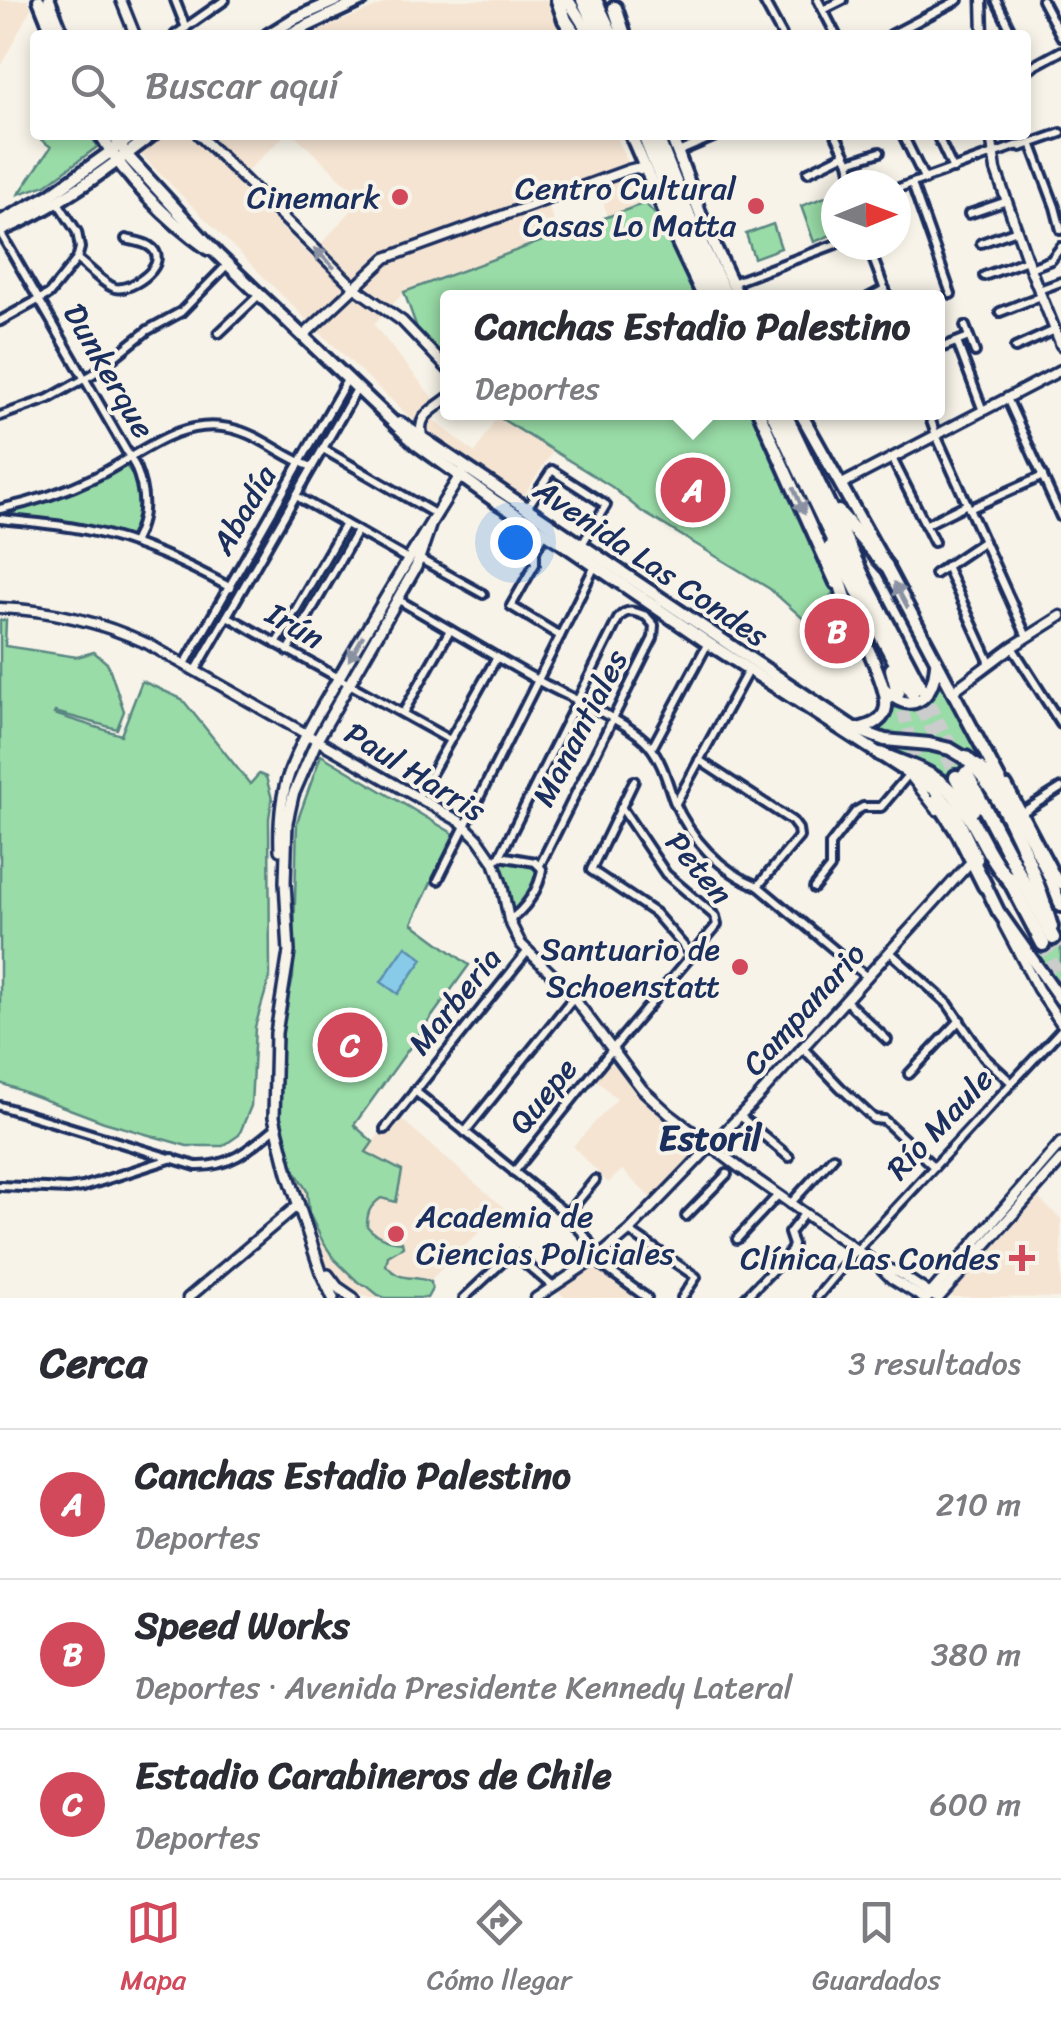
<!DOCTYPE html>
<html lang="es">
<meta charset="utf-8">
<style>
:root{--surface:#fff;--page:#f2f2f3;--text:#2b2b33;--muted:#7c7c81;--line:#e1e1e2;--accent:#d1495b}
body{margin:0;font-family:Sriracha,sans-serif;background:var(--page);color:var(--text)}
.compass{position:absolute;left:821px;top:170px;width:90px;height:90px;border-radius:50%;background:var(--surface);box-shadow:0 5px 15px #0003;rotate:89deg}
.you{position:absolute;left:515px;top:542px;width:35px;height:35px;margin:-25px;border:8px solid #fff;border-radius:50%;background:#1a73e8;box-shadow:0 0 0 15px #1a73e833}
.badge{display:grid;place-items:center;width:65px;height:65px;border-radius:50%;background:var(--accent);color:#fff;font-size:32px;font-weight:700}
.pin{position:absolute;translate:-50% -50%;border:5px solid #fff;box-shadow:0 2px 10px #0006}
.popup{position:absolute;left:440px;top:290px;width:505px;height:130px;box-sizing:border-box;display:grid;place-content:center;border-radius:10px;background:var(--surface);filter:drop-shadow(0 2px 8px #0005);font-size:32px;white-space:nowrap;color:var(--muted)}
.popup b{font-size:38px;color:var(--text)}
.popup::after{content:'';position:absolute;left:50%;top:100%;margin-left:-20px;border:20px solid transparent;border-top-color:var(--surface)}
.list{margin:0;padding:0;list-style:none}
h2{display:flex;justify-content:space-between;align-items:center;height:130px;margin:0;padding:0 40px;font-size:42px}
h2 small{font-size:32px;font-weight:400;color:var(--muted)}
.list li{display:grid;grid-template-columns:65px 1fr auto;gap:30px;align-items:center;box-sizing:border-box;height:150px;padding:0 40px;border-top:2px solid var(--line)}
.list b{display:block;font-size:38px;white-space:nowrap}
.list p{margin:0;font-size:32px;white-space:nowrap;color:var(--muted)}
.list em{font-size:32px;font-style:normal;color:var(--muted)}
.icon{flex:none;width:55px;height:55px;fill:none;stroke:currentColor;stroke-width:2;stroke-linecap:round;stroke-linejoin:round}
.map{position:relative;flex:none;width:1061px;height:1298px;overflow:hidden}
.search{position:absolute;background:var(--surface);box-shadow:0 5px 15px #0003;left:30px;right:30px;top:30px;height:110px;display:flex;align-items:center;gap:25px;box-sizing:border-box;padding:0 35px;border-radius:10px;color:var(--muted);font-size:38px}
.sheet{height:580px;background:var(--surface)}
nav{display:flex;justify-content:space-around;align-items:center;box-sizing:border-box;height:140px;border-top:2px solid var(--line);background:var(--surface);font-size:28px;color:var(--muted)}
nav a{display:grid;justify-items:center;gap:5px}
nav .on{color:var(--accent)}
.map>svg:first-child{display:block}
.built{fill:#f5e4d2}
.green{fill:#99dca7;stroke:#5a8682;stroke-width:2.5}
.water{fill:#87cbe8;stroke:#5c8db1;stroke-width:2.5}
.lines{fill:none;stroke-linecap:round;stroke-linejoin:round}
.motorway-tunnel{stroke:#cbcccc;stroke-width:12;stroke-dasharray:12 6;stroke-linecap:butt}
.minor-casing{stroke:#1b2f5e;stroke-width:14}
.tertiary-casing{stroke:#1b2f5e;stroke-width:15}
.secondary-casing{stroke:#1b2f5e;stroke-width:16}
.primary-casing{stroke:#1b2f5e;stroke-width:18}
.motorway-casing{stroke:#1b2f5e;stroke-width:20}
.minor{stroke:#f7f3e8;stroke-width:6}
.tertiary{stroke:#f7f3e8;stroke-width:8}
.secondary{stroke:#f7f3e8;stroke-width:9}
.primary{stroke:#f7f3e8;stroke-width:10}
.motorway{stroke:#f7f3e8;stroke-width:12}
.oneway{fill:#8991a3}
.poi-dot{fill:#d1495b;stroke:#f7f3e8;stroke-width:4}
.labels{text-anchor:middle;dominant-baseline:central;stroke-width:8;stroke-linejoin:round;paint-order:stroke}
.poi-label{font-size:32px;fill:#1b2f5e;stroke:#f7f3e8;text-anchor:end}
.street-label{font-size:32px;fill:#1b2f5e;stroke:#f7f3e8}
.neighbourhood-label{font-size:35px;font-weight:bold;fill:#1b2f5e;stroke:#f7f3e8}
</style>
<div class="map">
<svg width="1061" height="1298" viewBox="0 0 1061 1298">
<rect width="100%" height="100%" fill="#f7f3e8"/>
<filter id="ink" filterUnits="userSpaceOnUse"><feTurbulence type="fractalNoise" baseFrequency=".01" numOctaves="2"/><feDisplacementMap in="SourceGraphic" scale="20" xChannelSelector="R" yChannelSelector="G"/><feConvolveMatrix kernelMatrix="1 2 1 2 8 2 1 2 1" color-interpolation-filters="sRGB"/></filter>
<g filter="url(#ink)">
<g class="built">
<path d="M 0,0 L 28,0 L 31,8 L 0,67 Z"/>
<path d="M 393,0 L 551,0 L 568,35 L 308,35 Z"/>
<path d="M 162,135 L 189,135 L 310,256 L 362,199 L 295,135 L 616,135 L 645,203 L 608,216 L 597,186 L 547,203 L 559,235 L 404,292 L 374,325 L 440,407 L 430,417 L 475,453 L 497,417 L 553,451 L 523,497 L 415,422 L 316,329 L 139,153 Z"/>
<path d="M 202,135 L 285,135 L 244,174 Z"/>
<path d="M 611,1061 L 630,1085 L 670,1121 L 699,1142 L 699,1149 L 653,1200 L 622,1170 L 608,1183 L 573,1146 L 617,1099 L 597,1080 Z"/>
<path d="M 400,1118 L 504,1208 L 412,1298 L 370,1298 L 351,1289 L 335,1276 L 324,1261 L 293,1168 L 334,1196 L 373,1142 L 380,1133 L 384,1136 Z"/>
<path d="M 1037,1197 L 1061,1219 L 1061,1298 L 949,1297 Z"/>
<path d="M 595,1265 L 599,1270 L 636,1298 L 566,1298 L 557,1291 Z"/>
</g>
<g class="green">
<path d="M 35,127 L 35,135 L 91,135 L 97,147 L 46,185 L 19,194 L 51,147 L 32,133 Z"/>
<path d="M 836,193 L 836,233 L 814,242 L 801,206 Z"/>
<path d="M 645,203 L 654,213 L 662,210 L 702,297 L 448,298 L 448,361 L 417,328 L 404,292 Z"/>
<path d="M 773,224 L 781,248 L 754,258 L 746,234 Z"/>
<path d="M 345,392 L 350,397 L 197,663 L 191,660 Z"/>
<path d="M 492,413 L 756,413 L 834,592 L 808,623 L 770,589 L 641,511 L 612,487 Z"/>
<path d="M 124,464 C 142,481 142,515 129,536 L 13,515 L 14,508 Z"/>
<path d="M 344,528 L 354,535 L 289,649 L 278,643 Z"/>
<path d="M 0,620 L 6,620 L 5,646 L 77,657 L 94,652 L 108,664 L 124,711 L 117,729 L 55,712 L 54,714 L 121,735 L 142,681 L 182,699 L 250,784 L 259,774 L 266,777 L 272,799 L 269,818 L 270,976 L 255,1027 L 251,1106 L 239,1135 L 223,1146 L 187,1146 L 104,1122 L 0,1083 Z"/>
<path d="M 940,677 L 983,761 C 968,753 954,745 938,740 C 916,735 894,736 872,729 L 890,713 L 892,702 C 913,714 932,697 940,677 Z"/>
<path d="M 889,745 C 914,748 943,749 966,764 C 993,782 1014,843 1027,874 L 968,771 L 948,781 L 886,750 Z"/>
<path d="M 321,755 L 454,834 L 412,923 L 469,965 L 354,1125 L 373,1142 L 366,1152 L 402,1171 L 396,1202 L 381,1198 C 370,1206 367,1212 367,1226 C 375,1236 389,1241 402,1242 L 403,1247 L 388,1256 L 386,1265 C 401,1283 411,1274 431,1282 L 432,1289 L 427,1298 L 385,1298 L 378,1295 L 367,1286 L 359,1283 L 335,1260 L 323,1242 L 309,1213 L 307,1191 L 293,1168 L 278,1127 L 283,1015 L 293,978 L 297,822 Z"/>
<path d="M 504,861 L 534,863 L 540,868 L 540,875 L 518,914 L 513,914 L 506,878 L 500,865 Z"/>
<path d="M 1061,935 L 1061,991 L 1035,949 Z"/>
</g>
<path class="water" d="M 406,946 L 423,959 L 398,994 L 381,982 Z"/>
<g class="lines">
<g class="motorway-tunnel">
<path d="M 921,688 L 966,773"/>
<path d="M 912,693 L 956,777"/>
<path d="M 899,694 L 912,748 L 923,775"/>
<path d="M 1053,938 L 1061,954"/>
<path d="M 1043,944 L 1061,979"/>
</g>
<g class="minor-casing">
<g id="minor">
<path d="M 175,0 L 186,28"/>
<path d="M 763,0 L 782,35"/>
<path d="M 818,0 L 836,35"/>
<path d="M 996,0 L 1013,35"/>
<path d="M 1042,0 L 1061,36"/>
<path d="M 823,10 L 843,0"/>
<path d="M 175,35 L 225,0"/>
<path d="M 891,35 L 958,0"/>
<path d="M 1026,70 L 1061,51"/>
<path d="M 836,135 L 849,162 L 854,185"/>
<path d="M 903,135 L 925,180"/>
<path d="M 937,135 L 953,169"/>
<path d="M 1031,143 L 1055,207 L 1061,230"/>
<path d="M 1021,147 L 1061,133"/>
<path d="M 678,152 L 718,135"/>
<path d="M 849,162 L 880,152"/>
<path d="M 808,172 L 845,154"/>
<path d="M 912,184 L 951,294"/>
<path d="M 896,189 L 1015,146 L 1024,145"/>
<path d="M 969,214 L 1007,201"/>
<path d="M 0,232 L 135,466 C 146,493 147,517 133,543"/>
<path d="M 981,243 L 1017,230"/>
<path d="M 868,245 L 888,298"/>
<path d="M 77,259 C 87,266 104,285 115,288 C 132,292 174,262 149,246 C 143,242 133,241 126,239"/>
<path d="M 1030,268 L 1051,260 L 1061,247"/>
<path d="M 984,276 L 1027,260"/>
<path d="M 732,283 L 836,244"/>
<path d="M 1039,290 L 1061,282"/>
<path d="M 868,298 L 885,289"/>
<path d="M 1000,312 L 1041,296"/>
<path d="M 0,321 L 49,294 L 77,259 L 80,248 L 77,232 L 57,201"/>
<path d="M 965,326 L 975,352"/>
<path d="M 219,333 L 259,295"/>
<path d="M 957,342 L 983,411"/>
<path d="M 1015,348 L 1055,330"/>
<path d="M 938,349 L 969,337"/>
<path d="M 1007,398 L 1061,517"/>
<path d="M 928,412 L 936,435 L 1027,637"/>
<path d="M 0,416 L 48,399 L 93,374 L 148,330 L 181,312 L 228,264"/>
<path d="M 323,449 L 437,515"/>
<path d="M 892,458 L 934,542"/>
<path d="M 296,496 L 407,559"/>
<path d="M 527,508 L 552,470 L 606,505 L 581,546"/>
<path d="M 0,509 C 33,502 64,492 95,477 C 137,457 178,417 229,428 C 260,434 283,457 312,467"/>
<path d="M 969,509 L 1043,476"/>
<path d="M 0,519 C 29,522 58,524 86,530 C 138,541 185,563 231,588"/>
<path d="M 925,525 L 967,504"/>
<path d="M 545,533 L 535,551 L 535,564 L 511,606 L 560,636"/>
<path d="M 420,559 L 483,594"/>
<path d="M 946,566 L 990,663"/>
<path d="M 935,574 L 984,541"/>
<path d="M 397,599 C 444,626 490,654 537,680 C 565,696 631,722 649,745 C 663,762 667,782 674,801 C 690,838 721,872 758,886 L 867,977"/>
<path d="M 227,616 L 450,740"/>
<path d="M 276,644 L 345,524"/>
<path d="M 1012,647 L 1061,724"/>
<path d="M 288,651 L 357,531"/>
<path d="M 185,664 L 347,380"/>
<path d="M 196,670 L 357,389"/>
<path d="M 403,713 L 450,630"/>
<path d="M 652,748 L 708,643"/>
<path d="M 699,760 L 792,821 L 798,829 L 799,837 L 758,886"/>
<path d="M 634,781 L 591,870 L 655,913 L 692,956"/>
<path d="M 1008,785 L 1061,885"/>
<path d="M 418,797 L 497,657"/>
<path d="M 676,803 L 749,669"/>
<path d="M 1023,812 L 1061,788"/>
<path d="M 500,856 L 535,862 L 542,869 C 540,888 525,910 509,920"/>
<path d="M 494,862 L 500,856 L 618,619 C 626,608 634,611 646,616"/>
<path d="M 540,865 L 653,638 L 654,625 L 646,616"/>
<path d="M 438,880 L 596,564"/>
<path d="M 814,888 L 830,868 L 830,845 L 856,811 L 863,807 L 881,807 L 909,774"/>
<path d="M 890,952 L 948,1004 L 984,1057 L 1012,1083"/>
<path d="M 845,1000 L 887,1040"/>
<path d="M 802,1047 L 840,1087 L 874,1119 L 884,1120 L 934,1167"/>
<path d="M 909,1074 L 960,1020"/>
<path d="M 415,1091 L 564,1212 L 586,1237 L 603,1266 L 647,1298"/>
<path d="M 0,1106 L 196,1166 C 230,1167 250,1149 275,1128"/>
<path d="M 740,1116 L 789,1157"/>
<path d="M 385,1129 L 527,952"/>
<path d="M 465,1132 L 573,998"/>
<path d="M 514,1172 L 615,1046 L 717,925 L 715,916 L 666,874 L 621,807"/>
<path d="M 0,1186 L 68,1189 L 83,1187 L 173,1158"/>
<path d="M 790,1204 L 833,1157"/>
<path d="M 566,1215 L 595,1180"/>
<path d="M 686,1216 L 727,1174"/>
<path d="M 629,1231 L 696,1277 L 682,1298"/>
<path d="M 737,1239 L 778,1195"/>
<path d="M 818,1296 L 856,1251 L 1061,1030"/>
<path d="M 464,1298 L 511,1254 L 517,1256 L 553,1287"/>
<path d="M 745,1298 L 791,1251 L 793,1245 L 789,1233 L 804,1214"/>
</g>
</g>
<g class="tertiary-casing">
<g id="tertiary">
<path d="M 121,0 L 135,35"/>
<path d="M 982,0 L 983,35"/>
<path d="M 199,135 L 354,287 L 402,321 L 448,369"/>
<path d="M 991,135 L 996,170 L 1030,268 L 1061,345"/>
<path d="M 303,336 L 386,258 L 628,170 L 636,168 L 646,171"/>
<path d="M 423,439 C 415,416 432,411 448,398"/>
<path d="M 840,485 L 1061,370"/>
<path d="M 0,608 C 51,610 101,622 148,644 L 461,822 L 478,839 L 494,862 L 502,885 L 509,920 L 521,944 L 567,989 L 642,1089 L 669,1114 L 740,1168 L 878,1265 L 891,1278 L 923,1298"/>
<path d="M 952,692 L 1012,647 L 1061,616"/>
<path d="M 912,778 L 937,810"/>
<path d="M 1004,925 L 1038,989 L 1061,1023"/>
<path d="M 882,1267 L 899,1273 L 935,1297"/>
<path d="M 188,1298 L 299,1204"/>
<path d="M 536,1298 L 602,1254 L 629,1231 L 758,1097 L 968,865"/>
</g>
</g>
<g class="secondary-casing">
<g id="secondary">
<path d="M 280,850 C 279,824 280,799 289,774 C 303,735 326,701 346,665 C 384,600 422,536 462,473"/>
<path d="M 328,1275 L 337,1287 L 353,1298"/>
<path d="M 333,1298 L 321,1272 L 288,1173 L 274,1117 L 276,1033 L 289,952 L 285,882 L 287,822 L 293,795 L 317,740 L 416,567 L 430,526"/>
<path d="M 927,1298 L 1061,1143"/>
<path d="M 938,1298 L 1061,1160"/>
</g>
</g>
<g class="primary-casing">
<g id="primary">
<path d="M 39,0 L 53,35"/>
<path d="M 49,0 L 63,35"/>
<path d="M 568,0 L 590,35"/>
<path d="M 268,35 L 294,19 L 337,0"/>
<path d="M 288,35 L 362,0"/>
<path d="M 101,135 C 126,179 167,220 208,249"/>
<path d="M 113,135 L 130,159 L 218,255 L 416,444 L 495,501 L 559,541 L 708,643 L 935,790 L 955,812 L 977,859"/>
<path d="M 631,135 L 675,237 L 704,298"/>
<path d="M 671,135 L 703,221 L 739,298"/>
<path d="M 0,222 L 49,196 L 134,135"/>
<path d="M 0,231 C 55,208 105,171 152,135"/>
<path d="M 759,412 L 836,583"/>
<path d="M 800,412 L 886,566 L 1031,839 L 1050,878 L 1061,906"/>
<path d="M 400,423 L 855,729 L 885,740 L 929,744 L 950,749 L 980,767 L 1003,790"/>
<path d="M 846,603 C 856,623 889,687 886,707 C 884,722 868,727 856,729"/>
<path d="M 884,688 C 911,718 934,698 936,664"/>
<path d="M 983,880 L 998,911 L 1061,1000"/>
</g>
</g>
<g class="motorway-casing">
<g id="motorway">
<path d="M 558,0 L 565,20 L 575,35"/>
<path d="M 583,0 L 600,35"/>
<path d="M 595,0 L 612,35"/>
<path d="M 615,8 L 624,35"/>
<path d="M 644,135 L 676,215 L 715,298"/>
<path d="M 656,135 L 693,227 L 727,298"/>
<path d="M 772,412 L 861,598 L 912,693"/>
<path d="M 784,412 L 865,581 L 921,688"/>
<path d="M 838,512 L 886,566"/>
<path d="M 830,548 L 848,608"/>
<path d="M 892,669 L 898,692"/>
<path d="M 880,754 C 902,763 926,770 944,785 C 975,811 983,855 1012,883"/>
<path d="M 966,758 C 1007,796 1035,874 1051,927"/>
<path d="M 966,773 L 1053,938"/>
<path d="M 956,777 L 973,810"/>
<path d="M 937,800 L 959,834 L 985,886"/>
<path d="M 1008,877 L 1043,944"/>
</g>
</g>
<use href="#minor" class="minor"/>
<use href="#tertiary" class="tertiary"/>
<use href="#secondary" class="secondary"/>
<use href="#primary" class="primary"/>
<use href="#motorway" class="motorway"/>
</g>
<defs><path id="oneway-solid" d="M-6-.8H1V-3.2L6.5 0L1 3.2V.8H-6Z" transform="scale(2.5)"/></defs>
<g class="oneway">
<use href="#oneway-solid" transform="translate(324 258) rotate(-136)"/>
<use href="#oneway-solid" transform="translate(799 501) rotate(67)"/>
<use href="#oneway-solid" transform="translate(901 595) rotate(-118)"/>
<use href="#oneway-solid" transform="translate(356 648) rotate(120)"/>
</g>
</g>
<g class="poi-dot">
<circle cx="400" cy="197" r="10"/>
<circle cx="756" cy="206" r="10"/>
<circle cx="740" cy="967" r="10"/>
<circle cx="396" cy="1234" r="10"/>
<path d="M1017 1243h10v10h10v10h-10v10h-10v-10h-10v-10h10z"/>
</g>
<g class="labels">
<g class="poi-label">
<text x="736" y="188">Centro Cultural<tspan x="736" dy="37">Casas Lo Matta</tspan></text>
<text x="380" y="197">Cinemark</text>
<text x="720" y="949">Santuario de<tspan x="720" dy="37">Schoenstatt</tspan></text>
<text x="416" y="1216" text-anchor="start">Academia de<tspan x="416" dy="37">Ciencias Policiales</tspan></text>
<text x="1000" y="1258">Clínica Las Condes</text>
</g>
<g class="street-label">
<text transform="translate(109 371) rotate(60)">Dunkerque</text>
<text transform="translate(244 510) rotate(-60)">Abadía</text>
<text transform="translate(651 563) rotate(34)">Avenida Las Condes</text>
<text transform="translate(295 626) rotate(30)">Irún</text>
<text transform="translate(580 728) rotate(-63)">Manantiales</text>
<text transform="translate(415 772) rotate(32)">Paul Harris</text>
<text transform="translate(699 868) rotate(50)">Peten</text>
<text transform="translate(455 1001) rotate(-51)">Marberia</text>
<text transform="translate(804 1009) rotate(-48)">Campanario</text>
<text transform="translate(543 1096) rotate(-51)">Quepe</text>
<text transform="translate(940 1124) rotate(-47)">Río Maule</text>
</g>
<g class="neighbourhood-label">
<text x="710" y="1138">Estoril</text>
</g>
</g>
</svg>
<svg class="compass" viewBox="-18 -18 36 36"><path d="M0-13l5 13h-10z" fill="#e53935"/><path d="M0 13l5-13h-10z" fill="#7c7c81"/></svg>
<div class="you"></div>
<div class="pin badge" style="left:693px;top:490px">A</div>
<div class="popup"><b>Canchas Estadio Palestino</b>Deportes</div>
<div class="pin badge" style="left:837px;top:631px">B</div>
<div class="pin badge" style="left:350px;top:1045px">C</div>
<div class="search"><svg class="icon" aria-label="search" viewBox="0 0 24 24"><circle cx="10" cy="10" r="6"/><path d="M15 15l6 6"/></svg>Buscar aquí</div>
</div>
<section class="sheet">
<h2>Cerca<small>3 resultados</small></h2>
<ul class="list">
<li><span class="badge">A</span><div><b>Canchas Estadio Palestino</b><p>Deportes</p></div><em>210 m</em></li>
<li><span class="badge">B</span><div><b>Speed Works</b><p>Deportes · Avenida Presidente Kennedy Lateral</p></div><em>380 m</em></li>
<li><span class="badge">C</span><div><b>Estadio Carabineros de Chile</b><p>Deportes</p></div><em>600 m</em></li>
</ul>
</section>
<nav>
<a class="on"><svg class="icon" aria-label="map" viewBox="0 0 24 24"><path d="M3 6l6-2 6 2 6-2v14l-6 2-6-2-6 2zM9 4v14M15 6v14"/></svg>Mapa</a>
<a><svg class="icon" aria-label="directions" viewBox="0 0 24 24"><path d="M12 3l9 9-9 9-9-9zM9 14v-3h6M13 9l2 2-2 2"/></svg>Cómo llegar</a>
<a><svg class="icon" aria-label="saved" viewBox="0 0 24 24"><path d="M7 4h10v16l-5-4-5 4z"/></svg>Guardados</a>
</nav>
